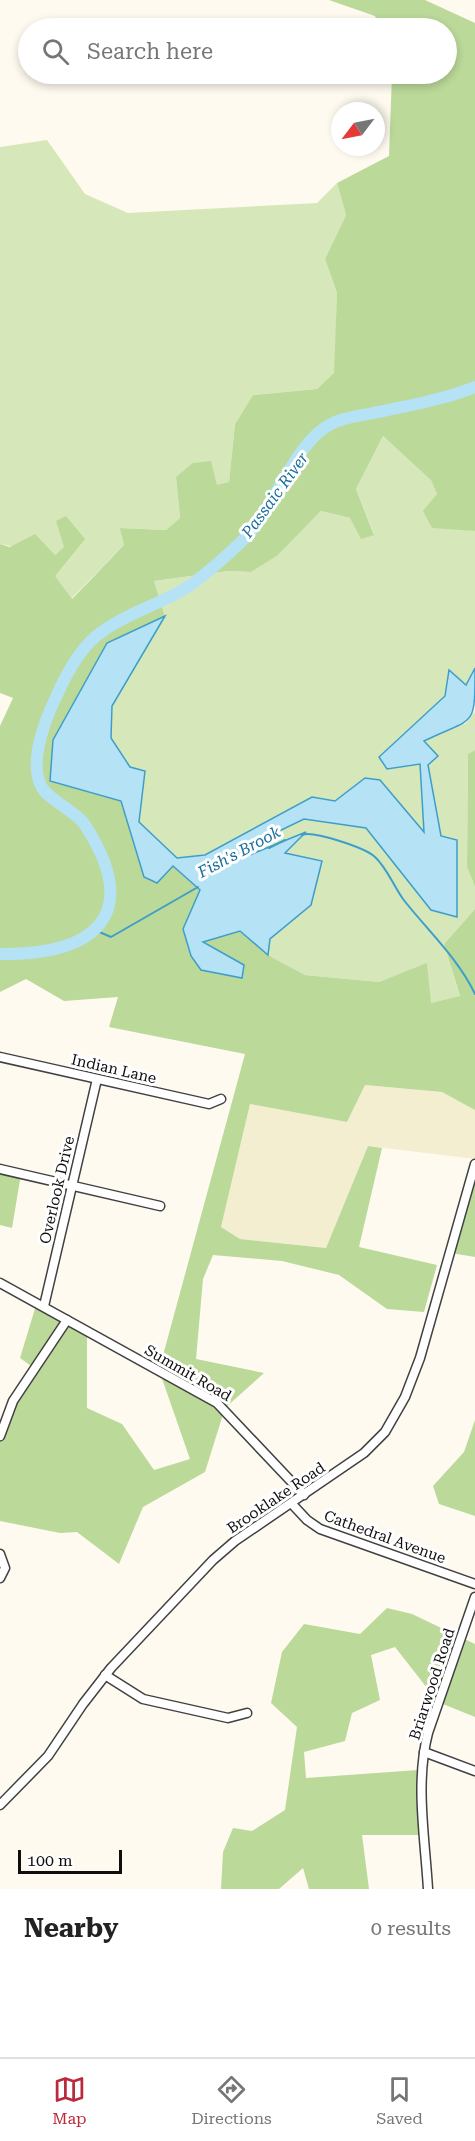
<!DOCTYPE html>
<style>
:root{--surface:#fff;--page:#f6f6f6;--text:#222;--muted:#767676;--line:#e0e0e0;--accent:#bb293c}
body{margin:0;font-family:"Roboto Serif",serif;background:var(--page);color:var(--text)}
.compass{position:absolute;left:331px;top:102px;width:54px;height:54px;border-radius:50%;background:var(--surface);box-shadow:0 3px 9px #0003;rotate:238deg}
.scale{position:absolute;left:18px;bottom:15px;width:104px;box-sizing:border-box;padding-left:6px;border:3px solid #0e0e0e;border-top:0;font-size:16px;line-height:21px;white-space:nowrap;color:#0e0e0e;-webkit-text-stroke:4px #fff;paint-order:stroke}
.list{margin:0;padding:0;list-style:none}
h2{display:flex;justify-content:space-between;align-items:center;height:78px;margin:0;padding:0 24px;font-size:26px}
h2 small{font-size:20px;font-weight:400;color:var(--muted)}
.icon{flex:none;width:33px;height:33px;fill:none;stroke:currentColor;stroke-width:2;stroke-linecap:round;stroke-linejoin:round}
.map{position:relative;flex:none;width:475px;height:1889px;overflow:hidden}
.search{position:absolute;background:var(--surface);box-shadow:0 3px 9px #0003;left:18px;right:18px;top:18px;height:66px;display:flex;align-items:center;gap:15px;box-sizing:border-box;padding:0 21px;border-radius:33px;color:var(--muted);font-size:22px}
.sheet{height:168px;background:var(--surface)}
nav{display:flex;justify-content:space-around;align-items:center;box-sizing:border-box;height:84px;border-top:2px solid var(--line);background:var(--surface);font-size:16px;color:var(--muted)}
nav a{display:grid;justify-items:center;gap:3px}
nav .on{color:var(--accent)}
.map>svg:first-child{display:block}
.farmland{fill:#f4eed0}
.green{fill:#d6e8ba}
.forest{fill:#bbd999}
.water{fill:#b5e2f5;stroke:#3e9eca;stroke-width:1.5}
.lines{fill:none;stroke-linecap:round;stroke-linejoin:round}
.stream{stroke:#3e9eca;stroke-width:2}
.river{stroke:#b5e2f5;stroke-width:12}
.minor-casing{stroke:#414141;stroke-width:11}
.minor{stroke:#fff;stroke-width:8}
.labels{text-anchor:middle;dominant-baseline:central;stroke-width:6;stroke-linejoin:round;paint-order:stroke}
.street-label{font-size:15px;fill:#0e0e0e;stroke:#fff}
.water-label{font-size:16px;font-style:italic;fill:#1a6f9d;stroke:#fff}
</style>
<div class="map">
<svg width="475" height="1889" viewBox="0 0 475 1889">
<rect width="100%" height="100%" fill="#fffaef"/>
<path class="farmland" d="M 365,1085 L 442,1092 L 469,1106 L 475,1110 L 475,1159 L 368,1146 L 326,1248 L 240,1239 L 221,1227 L 250,1104 L 347,1122 Z"/>
<g class="green">
<path d="M 47,140 L 85,194 L 128,213 L 317,203 L 337,183 L 346,215 L 325,259 L 337,293 L 335,373 L 317,389 L 253,395 L 235,424 L 229,482 L 217,486 L 176,477 L 180,518 L 166,530 L 121,528 L 124,545 L 71,599 L 54,576 L 64,547 L 55,555 L 0,544 L 0,147 Z"/>
<path d="M 383,436 L 431,479 L 437,494 L 467,530 L 475,531 L 475,668 L 466,685 L 449,671 L 445,696 L 379,757 L 388,769 L 420,763 L 425,833 L 380,780 L 365,778 L 335,801 L 312,797 L 205,855 L 177,858 L 139,822 L 145,771 L 130,767 L 111,738 L 112,706 L 165,616 L 154,581 L 228,571 L 251,572 L 277,556 L 321,511 L 350,518 L 374,534 L 356,489 Z"/>
<path d="M 475,711 L 475,750 L 468,754 L 467,867 L 475,887 L 475,909 L 444,944 L 460,997 L 430,1003 L 427,964 L 379,982 L 305,975 L 268,955 L 270,939 L 311,905 L 285,854 L 305,833 L 247,856 L 243,847 L 304,819 L 366,828 L 431,910 L 441,836 L 424,741 L 466,723 Z"/>
</g>
<g class="forest">
<path d="M 329,0 L 425,0 L 475,23 L 475,531 L 432,528 L 423,511 L 437,494 L 431,480 L 383,436 L 356,489 L 374,535 L 361,539 L 350,518 L 321,511 L 277,556 L 251,572 L 228,571 L 154,581 L 165,616 L 107,644 L 50,781 L 121,801 L 144,877 L 173,866 L 200,891 L 183,929 L 191,956 L 244,965 L 202,942 L 240,931 L 268,955 L 305,975 L 379,982 L 427,963 L 431,1003 L 460,996 L 444,944 L 475,909 L 475,1110 L 442,1092 L 365,1085 L 347,1122 L 250,1104 L 221,1227 L 240,1239 L 326,1248 L 368,1146 L 382,1148 L 359,1247 L 437,1265 L 424,1312 L 387,1309 L 339,1275 L 282,1261 L 213,1255 L 203,1279 L 196,1359 L 264,1373 L 225,1408 L 205,1472 L 143,1507 L 119,1564 L 77,1532 L 60,1533 L 0,1521 L 0,1422 L 34,1368 L 20,1358 L 37,1302 L 87,1330 L 87,1408 L 122,1424 L 154,1470 L 190,1459 L 159,1370 L 245,1054 L 109,1027 L 118,997 L 64,1001 L 26,979 L 0,992 L 0,726 L 13,698 L 0,693 L 0,544 L 10,547 L 35,534 L 55,555 L 64,547 L 56,521 L 66,516 L 85,539 L 55,576 L 72,599 L 124,545 L 120,528 L 166,530 L 180,518 L 176,477 L 193,463 L 211,461 L 217,485 L 229,482 L 235,424 L 253,395 L 317,389 L 334,373 L 337,293 L 325,259 L 346,215 L 337,183 L 389,156 L 392,74 L 446,74 L 446,28 L 379,28 L 375,16 Z"/>
<path d="M 475,750 L 475,887 L 467,867 L 468,754 Z"/>
<path d="M 475,1163 L 475,1257 L 451,1253 Z"/>
<path d="M 0,1169 L 21,1174 L 12,1228 L 0,1225 Z"/>
<path d="M 475,1420 L 475,1516 L 439,1504 L 433,1486 L 464,1452 Z"/>
<path d="M 387,1608 L 412,1614 L 475,1644 L 475,1717 L 438,1702 L 395,1647 L 371,1655 L 380,1700 L 352,1713 L 345,1741 L 304,1752 L 306,1778 L 418,1770 L 419,1835 L 362,1835 L 369,1889 L 309,1889 L 303,1868 L 279,1889 L 221,1889 L 223,1852 L 233,1828 L 252,1831 L 285,1810 L 297,1727 L 271,1703 L 282,1652 L 304,1624 L 360,1634 Z"/>
</g>
<path class="water" d="M 165,616 L 112,706 L 111,738 L 130,767 L 145,771 L 139,822 L 177,858 L 205,855 L 312,797 L 335,801 L 365,778 L 380,780 L 424,832 L 420,764 L 387,769 L 379,757 L 445,696 L 449,670 L 466,685 L 475,668 C 475,730 475,716 424,741 L 438,756 L 428,765 L 441,836 L 457,840 L 457,917 L 431,910 L 366,828 L 304,819 L 244,848 L 247,856 L 306,832 L 285,853 L 322,861 L 311,905 L 270,939 L 268,955 L 240,931 L 203,942 L 244,965 L 242,978 L 201,970 L 191,956 L 183,929 L 200,890 L 173,866 L 157,883 L 144,877 L 121,801 L 50,781 L 53,740 L 107,643 Z"/>
<g class="lines">
<g class="stream">
<path d="M 302,835 C 312,830 366,848 375,857 C 387,868 393,885 403,899 C 427,930 458,958 475,994"/>
<path d="M 269,848 L 285,840"/>
<path d="M 97,931 L 111,937 L 198,887"/>
</g>
<path class="river" d="M 0,954 C 93,955 144,917 85,825 C 76,811 48,800 41,786 C 29,761 45,720 56,697 C 66,674 82,645 103,631 C 129,612 162,604 189,586 C 207,574 225,557 241,542 C 273,514 294,440 333,423 C 344,417 360,416 373,413 C 407,406 442,400 475,387"/>
<g class="minor-casing">
<g id="minor">
<path d="M 0,1057 L 209,1104 L 221,1099"/>
<path d="M 0,1169 L 160,1206"/>
<path d="M 0,1283 L 217,1403 L 304,1495"/>
<path d="M 44,1306 L 97,1079"/>
<path d="M 0,1436 L 13,1401 L 67,1320"/>
<path d="M 292,1504 L 307,1520 L 320,1529 L 475,1584"/>
<path d="M 0,1554 L 5,1568 L 0,1578"/>
<path d="M 105,1675 L 143,1699 L 228,1718 L 247,1713"/>
<path d="M 424,1752 L 475,1771"/>
<path d="M 0,1805 L 48,1756 L 83,1704 L 111,1668 L 213,1560 L 235,1541 L 364,1453 L 385,1432 L 405,1397 L 420,1358 L 475,1164"/>
<path d="M 428,1889 C 425,1838 415,1782 428,1733 L 475,1597"/>
</g>
</g>
<use href="#minor" class="minor"/>
</g>
<g class="labels">
<g class="street-label">
<text transform="translate(114 1069) rotate(13)">Indian Lane</text>
<text transform="translate(57 1190) rotate(-77)">Overlook Drive</text>
<text transform="translate(188 1373) rotate(30)">Summit Road</text>
<text transform="translate(276 1498) rotate(-34)">Brooklake Road</text>
<text transform="translate(385 1537) rotate(20)">Cathedral Avenue</text>
<text transform="translate(432 1684) rotate(-72)">Briarwood Road</text>
</g>
<g class="water-label">
<text transform="translate(275 495) rotate(-54)">Passaic River</text>
<text transform="translate(239 852) rotate(-28)">Fish's Brook</text>
</g>
</g>
</svg>
<svg class="compass" viewBox="-18 -18 36 36"><path d="M0-13l5 13h-10z" fill="#e53935"/><path d="M0 13l5-13h-10z" fill="#767676"/></svg>
<div class="scale">100 m</div>
<div class="search"><svg class="icon" aria-label="search" viewBox="0 0 24 24"><circle cx="10" cy="10" r="6"/><path d="M15 15l6 6"/></svg>Search here</div>
</div>
<section class="sheet">
<h2>Nearby<small>0 results</small></h2>
<ul class="list">
</ul>
</section>
<nav>
<a class="on"><svg class="icon" aria-label="map" viewBox="0 0 24 24"><path d="M3 6l6-2 6 2 6-2v14l-6 2-6-2-6 2zM9 4v14M15 6v14"/></svg>Map</a>
<a><svg class="icon" aria-label="directions" viewBox="0 0 24 24"><path d="M12 3l9 9-9 9-9-9zM9 14v-3h6M13 9l2 2-2 2"/></svg>Directions</a>
<a><svg class="icon" aria-label="saved" viewBox="0 0 24 24"><path d="M7 4h10v16l-5-4-5 4z"/></svg>Saved</a>
</nav>
